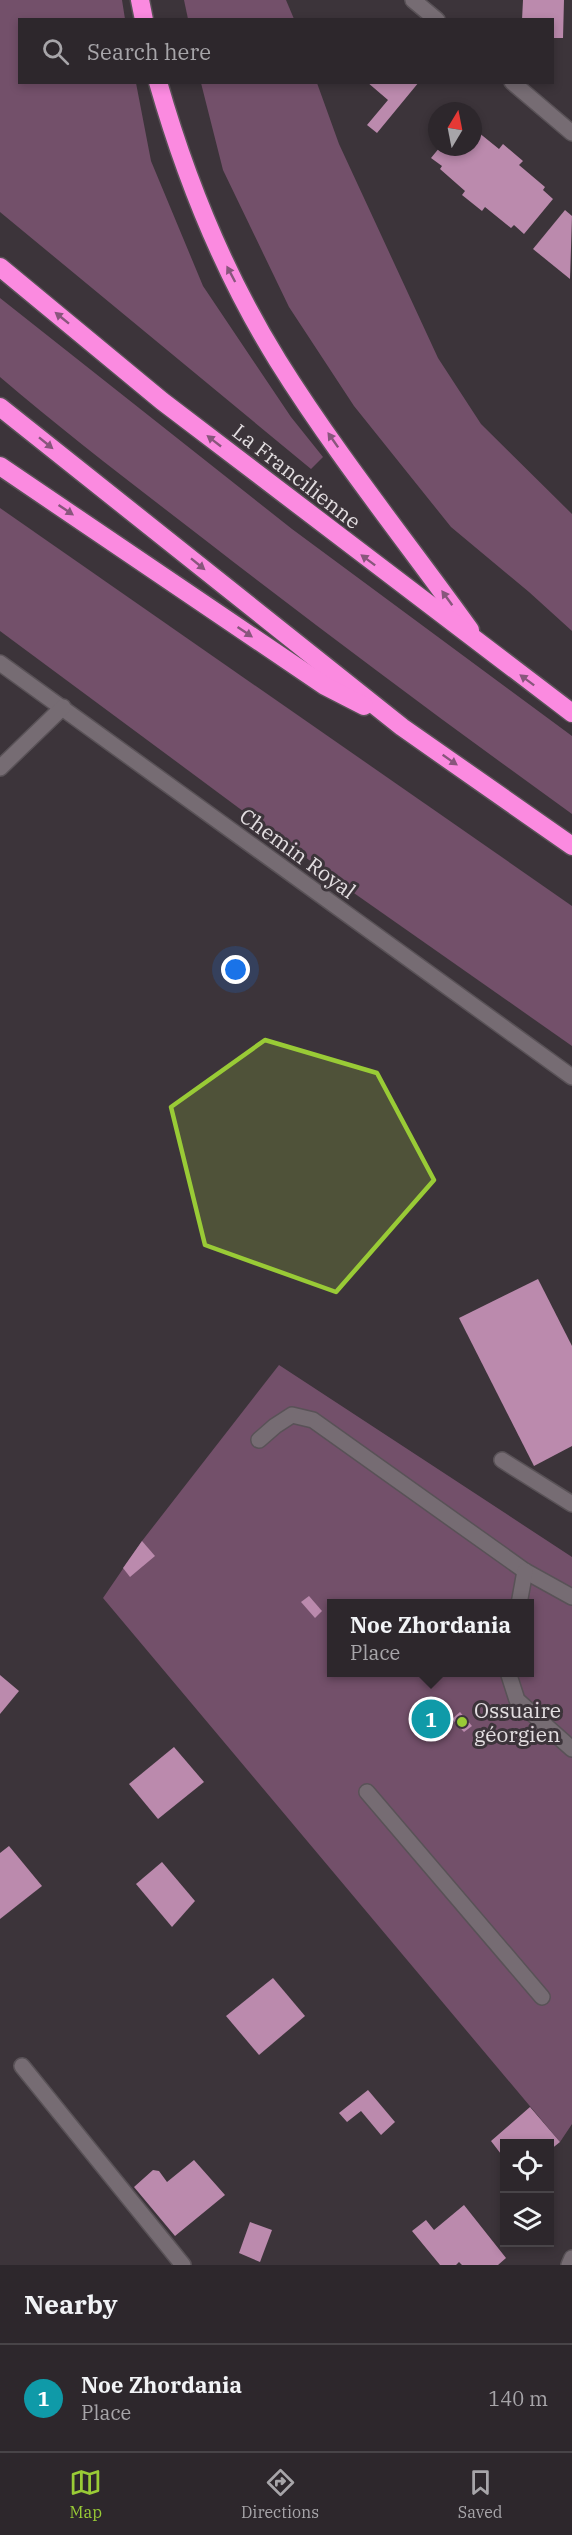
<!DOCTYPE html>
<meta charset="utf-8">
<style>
:root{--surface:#2d272c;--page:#352f34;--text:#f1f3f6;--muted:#a7a5a9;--line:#484448;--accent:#99cb36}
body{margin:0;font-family:"IBM Plex Serif",serif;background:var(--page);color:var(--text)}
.controls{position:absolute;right:18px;bottom:18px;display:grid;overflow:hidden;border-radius:0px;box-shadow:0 3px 9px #0003}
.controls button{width:54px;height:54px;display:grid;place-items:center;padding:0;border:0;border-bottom:2px solid var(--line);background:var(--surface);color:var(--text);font:30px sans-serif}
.compass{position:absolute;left:428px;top:102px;width:54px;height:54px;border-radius:50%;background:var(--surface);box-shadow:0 3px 9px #0003;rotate:10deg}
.you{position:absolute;left:236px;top:970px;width:21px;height:21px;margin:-15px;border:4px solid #fff;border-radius:50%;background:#1a73e8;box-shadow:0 0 0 9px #1a73e833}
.badge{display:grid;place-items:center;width:39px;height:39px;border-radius:50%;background:var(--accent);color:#fff;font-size:20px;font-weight:700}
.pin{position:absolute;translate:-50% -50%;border:3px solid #fff;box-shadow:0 2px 6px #0006}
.popup{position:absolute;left:327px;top:1599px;width:207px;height:78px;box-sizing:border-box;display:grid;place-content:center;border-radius:0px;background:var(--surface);filter:drop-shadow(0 2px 4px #0005);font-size:20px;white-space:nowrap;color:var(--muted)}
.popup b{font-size:22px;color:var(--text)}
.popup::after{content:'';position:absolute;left:50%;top:100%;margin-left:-12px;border:12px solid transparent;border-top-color:var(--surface)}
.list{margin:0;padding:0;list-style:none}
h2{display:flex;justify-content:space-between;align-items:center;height:78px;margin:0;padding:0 24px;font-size:26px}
h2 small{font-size:20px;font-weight:400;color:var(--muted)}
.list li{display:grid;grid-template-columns:39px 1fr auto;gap:18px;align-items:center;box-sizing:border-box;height:108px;padding:0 24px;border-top:2px solid var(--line)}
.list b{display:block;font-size:22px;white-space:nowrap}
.list p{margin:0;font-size:20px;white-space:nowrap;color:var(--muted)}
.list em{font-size:20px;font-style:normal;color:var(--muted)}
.icon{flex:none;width:33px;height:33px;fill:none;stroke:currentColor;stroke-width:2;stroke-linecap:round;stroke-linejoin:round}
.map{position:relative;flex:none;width:572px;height:2265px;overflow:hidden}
.search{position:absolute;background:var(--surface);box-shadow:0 3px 9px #0003;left:18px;right:18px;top:18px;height:66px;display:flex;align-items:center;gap:15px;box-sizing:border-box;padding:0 21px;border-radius:0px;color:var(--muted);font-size:22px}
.sheet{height:186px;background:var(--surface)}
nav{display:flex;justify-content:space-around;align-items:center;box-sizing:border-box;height:84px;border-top:2px solid var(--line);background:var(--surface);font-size:16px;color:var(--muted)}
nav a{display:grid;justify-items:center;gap:3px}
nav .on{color:var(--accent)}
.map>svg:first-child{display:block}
.green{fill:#73506a;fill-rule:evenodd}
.building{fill:#bb8aad}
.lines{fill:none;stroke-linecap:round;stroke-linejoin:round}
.minor-casing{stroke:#595257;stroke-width:18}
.highway-casing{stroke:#595257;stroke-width:21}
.minor{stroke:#766c73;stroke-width:15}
.highway{stroke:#fb8ae0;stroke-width:18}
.oneway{fill:#88567c}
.marked{fill:#99cb36;fill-opacity:0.2;stroke:#99cb36;stroke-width:4.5;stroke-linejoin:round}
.poi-dot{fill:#99cb36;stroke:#3c343a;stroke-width:2}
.labels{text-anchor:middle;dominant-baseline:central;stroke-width:6;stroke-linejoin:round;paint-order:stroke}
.street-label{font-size:21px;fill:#e3dee1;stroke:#3c343a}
.poi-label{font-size:21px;fill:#e3dee1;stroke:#3c343a;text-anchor:start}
</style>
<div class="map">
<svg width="572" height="2265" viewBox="0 0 572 2265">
<rect width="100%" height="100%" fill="#3c343a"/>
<g class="green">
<path d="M 0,0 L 122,0 L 125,19 L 20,20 L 20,82 L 136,83 L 151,161 L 203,286 L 291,417 L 323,457 L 311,469 L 0,212 Z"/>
<path d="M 184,0 L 286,0 L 294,19 L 188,19 Z"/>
<path d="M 201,83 L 317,83 L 339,144 L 438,358 L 481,424 L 572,514 L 572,631 L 529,592 L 451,527 L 354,406 L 289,307 L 223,170 Z"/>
<path d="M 0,298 L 292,529 L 572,736 L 572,814 C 450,726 329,636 209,543 C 139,489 68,435 0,377 Z"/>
<path d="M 0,508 L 572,906 L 572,1046 L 351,891 L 0,631 Z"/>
<path d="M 279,1365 L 572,1557 L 572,2124 L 560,2142 L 103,1598 L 142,1541 ZM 332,1604 L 530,1604 L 530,1672 L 332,1672 Z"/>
</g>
<g class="building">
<path d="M 523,0 L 564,0 L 563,38 L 552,38 L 552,20 L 522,20 Z"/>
<path d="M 367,82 L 419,82 L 377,133 L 367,125 L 388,100 Z"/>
<path d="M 473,128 L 499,149 L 503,144 L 523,161 L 519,165 L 545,187 L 543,190 L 553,199 L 524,234 L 514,225 L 511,228 L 485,207 L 482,211 L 462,195 L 465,191 L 440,169 L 442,166 L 431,158 L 440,147 L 473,147 Z"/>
<path d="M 565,210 L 572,216 L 570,279 L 533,249 Z"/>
<path d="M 538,1279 L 572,1346 L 572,1446 L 534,1466 L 459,1318 Z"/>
<path d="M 142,1541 L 155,1556 L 130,1577 L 123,1568 Z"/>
<path d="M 309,1596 L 322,1611 L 315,1618 L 301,1602 Z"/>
<path d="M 0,1675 L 19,1691 L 0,1714 Z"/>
<path d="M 460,1712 L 472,1726 L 464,1732 L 452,1719 Z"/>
<path d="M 174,1747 L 204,1782 L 158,1819 L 129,1784 Z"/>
<path d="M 9,1846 L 42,1886 L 0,1919 L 0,1853 Z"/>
<path d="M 162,1862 L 195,1901 L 172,1927 L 136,1884 Z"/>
<path d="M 273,1978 L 305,2016 L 259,2055 L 226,2016 Z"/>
<path d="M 368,2090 L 395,2122 L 381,2135 L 361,2111 L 347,2122 L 339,2113 Z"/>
<path d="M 530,2107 L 560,2142 L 550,2150 L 550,2144 L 504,2144 L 504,2158 L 491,2141 Z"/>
<path d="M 194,2160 L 225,2195 L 175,2236 L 134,2187 L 153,2170 L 159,2171 L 167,2182 Z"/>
<path d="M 464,2205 L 506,2258 L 498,2265 L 462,2265 L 459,2262 L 456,2265 L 440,2265 L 412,2231 L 426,2220 L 434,2230 Z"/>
<path d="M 250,2222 L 272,2230 L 260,2262 L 239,2253 Z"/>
</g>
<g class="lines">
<g class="minor-casing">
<g id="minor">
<path d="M 413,0 L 437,20"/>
<path d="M 512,82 L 572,133"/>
<path d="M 0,663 L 572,1077"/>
<path d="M 0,768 L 63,707"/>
<path d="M 259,1440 L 275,1426 L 292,1415 L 313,1420 L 525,1571 L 572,1597"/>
<path d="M 502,1460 L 572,1504"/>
<path d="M 519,1604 L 525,1571"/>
<path d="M 508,1672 L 517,1700 L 572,1749"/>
<path d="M 367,1792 L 542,1997"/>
<path d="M 22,2066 L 183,2265"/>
<path d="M 569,2265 L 572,2258"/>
</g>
</g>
<g class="highway-casing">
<g id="highway">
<path d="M 140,0 L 144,20"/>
<path d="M 158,82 C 186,180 224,274 278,361 C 336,454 406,541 470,630"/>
<path d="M 0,267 L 162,401 L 572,713"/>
<path d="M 0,407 L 402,727 L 572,846"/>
<path d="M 0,466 L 325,686 L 364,706"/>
</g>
</g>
<use href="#minor" class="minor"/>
<use href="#highway" class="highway"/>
</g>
<defs><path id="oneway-solid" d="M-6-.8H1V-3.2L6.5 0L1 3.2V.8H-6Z" transform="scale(1.5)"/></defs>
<g class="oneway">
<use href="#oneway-solid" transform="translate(231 274) rotate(-118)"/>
<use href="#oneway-solid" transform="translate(62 318) rotate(-141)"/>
<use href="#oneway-solid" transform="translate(333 440) rotate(-125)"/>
<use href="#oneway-solid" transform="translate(214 441) rotate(-142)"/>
<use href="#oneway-solid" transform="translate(46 443) rotate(39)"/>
<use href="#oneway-solid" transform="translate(66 510) rotate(34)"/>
<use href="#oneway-solid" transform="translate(368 560) rotate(-143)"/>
<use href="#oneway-solid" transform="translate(198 564) rotate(39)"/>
<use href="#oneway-solid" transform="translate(447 598) rotate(-126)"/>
<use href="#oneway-solid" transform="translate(245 632) rotate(34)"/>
<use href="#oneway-solid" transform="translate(527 680) rotate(-143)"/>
<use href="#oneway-solid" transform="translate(450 760) rotate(35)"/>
</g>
<path class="marked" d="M 265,1040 L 377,1073 L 434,1180 L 336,1292 L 205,1245 L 171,1107 Z"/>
<circle class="poi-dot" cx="462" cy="1722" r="6"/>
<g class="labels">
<g class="street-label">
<text transform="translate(297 476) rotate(38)">La Francilienne</text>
<text transform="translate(298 853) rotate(36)">Chemin Royal</text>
</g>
<g class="poi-label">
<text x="474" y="1710">Ossuaire<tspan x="474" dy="24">géorgien</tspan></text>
</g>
</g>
</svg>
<div class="controls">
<button><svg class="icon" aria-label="locate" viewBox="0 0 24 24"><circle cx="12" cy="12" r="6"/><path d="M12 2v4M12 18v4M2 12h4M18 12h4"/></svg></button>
<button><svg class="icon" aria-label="layers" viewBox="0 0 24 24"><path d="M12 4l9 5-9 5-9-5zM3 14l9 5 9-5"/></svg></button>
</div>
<svg class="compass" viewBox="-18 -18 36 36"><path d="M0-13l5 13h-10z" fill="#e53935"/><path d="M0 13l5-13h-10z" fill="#a7a5a9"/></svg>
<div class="you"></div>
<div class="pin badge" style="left:431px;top:1719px;background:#0f9aa8">1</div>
<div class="popup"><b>Noe Zhordania</b>Place</div>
<div class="search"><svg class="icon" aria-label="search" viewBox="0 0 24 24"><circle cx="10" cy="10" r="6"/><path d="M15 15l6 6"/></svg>Search here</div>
</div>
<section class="sheet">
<h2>Nearby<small></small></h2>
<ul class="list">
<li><span class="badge" style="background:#0f9aa8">1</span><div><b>Noe Zhordania</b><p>Place</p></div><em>140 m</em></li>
</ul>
</section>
<nav>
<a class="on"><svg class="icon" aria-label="map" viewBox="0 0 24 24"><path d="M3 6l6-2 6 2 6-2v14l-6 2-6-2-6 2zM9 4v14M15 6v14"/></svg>Map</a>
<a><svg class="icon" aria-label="directions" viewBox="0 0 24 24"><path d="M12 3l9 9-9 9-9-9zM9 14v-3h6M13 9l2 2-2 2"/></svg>Directions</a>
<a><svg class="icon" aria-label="saved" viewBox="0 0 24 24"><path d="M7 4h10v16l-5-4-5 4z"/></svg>Saved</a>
</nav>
